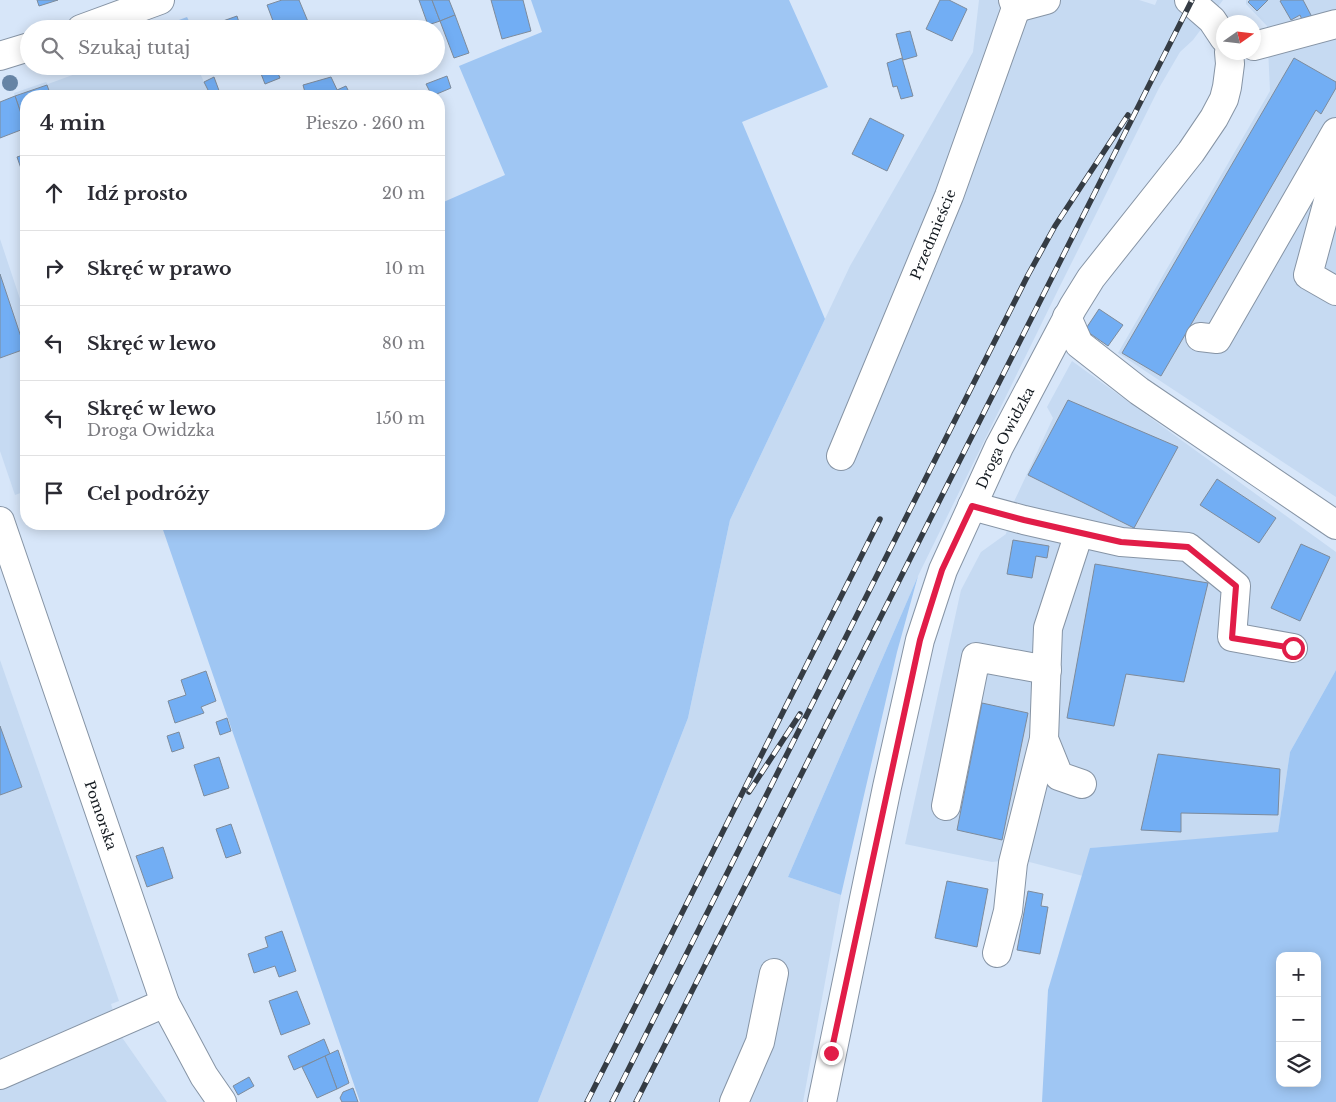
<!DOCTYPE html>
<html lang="pl">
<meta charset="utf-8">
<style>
:root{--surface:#fff;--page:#f7f7f7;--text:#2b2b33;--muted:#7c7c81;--line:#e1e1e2}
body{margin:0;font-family:"Libre Baskerville",serif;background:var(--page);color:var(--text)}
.controls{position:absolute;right:15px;bottom:15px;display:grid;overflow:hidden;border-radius:10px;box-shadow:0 2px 12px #0003}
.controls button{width:45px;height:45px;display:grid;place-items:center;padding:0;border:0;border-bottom:1px solid var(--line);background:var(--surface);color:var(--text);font:25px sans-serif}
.compass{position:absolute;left:1216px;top:15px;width:45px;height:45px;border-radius:50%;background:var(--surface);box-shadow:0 2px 12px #0003;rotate:76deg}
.stop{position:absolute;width:15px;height:15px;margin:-11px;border:4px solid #e11d48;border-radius:50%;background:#fff}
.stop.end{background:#e11d48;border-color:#fff;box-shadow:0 1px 5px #0008}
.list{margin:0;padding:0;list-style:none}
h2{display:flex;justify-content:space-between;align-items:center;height:65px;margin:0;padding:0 20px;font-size:21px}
h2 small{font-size:16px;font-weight:400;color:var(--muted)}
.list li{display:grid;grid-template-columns:32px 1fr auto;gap:15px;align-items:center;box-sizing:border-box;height:75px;padding:0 20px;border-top:1px solid var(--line)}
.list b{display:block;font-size:19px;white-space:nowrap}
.list p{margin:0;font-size:16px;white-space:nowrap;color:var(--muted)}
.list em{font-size:16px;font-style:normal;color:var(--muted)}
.icon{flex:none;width:28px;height:28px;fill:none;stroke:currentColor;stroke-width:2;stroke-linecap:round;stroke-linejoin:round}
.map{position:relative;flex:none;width:1336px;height:1102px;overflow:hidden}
.search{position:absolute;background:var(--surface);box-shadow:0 2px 12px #0003;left:20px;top:20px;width:425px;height:55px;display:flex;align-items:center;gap:12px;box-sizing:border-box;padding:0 18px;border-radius:28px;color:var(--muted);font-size:19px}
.panel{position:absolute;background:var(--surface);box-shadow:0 2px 12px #0003;left:20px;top:90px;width:425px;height:440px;border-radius:20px}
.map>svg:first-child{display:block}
.built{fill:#c6daf2}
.green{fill:#9fc6f3;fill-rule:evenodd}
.building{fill:#72aef4;stroke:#7d8b9c}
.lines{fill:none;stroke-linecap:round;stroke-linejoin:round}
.minor-casing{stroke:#8694a5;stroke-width:30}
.major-casing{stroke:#8694a5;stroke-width:30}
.minor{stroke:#fff;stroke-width:28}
.major{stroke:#fff;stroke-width:28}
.rail-casing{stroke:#353c44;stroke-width:5.5}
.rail{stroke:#fff;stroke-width:4;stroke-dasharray:11;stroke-linecap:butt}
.tree{fill:#6684a5}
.route{stroke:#e11d48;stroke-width:6}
.labels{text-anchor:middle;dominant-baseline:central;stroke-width:4;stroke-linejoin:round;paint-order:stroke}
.street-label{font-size:14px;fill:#151b21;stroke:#fff}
</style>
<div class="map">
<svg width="1336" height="1102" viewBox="0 0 1336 1102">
<rect width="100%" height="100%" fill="#d7e6f9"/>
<g class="built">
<path d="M 979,0 L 1139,0 L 1155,5 L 1157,0 L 1223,0 L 1193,40 L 1180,52 L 1159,88 L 1059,288 L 918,576 L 788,877 L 841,895 L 803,1102 L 538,1102 L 688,718 L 730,520 L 850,266 L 973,52 Z"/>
<path d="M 1246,0 L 1336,0 L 1336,497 L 1118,353 L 1270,91 L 1267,26 L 1246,4 Z"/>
<path d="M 97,66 L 197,66 L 210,96 L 26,96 L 26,128 L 14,93 L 46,82 L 48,84 Z"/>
<path d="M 0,239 L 26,317 L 26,491 L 15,495 L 0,451 Z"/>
<path d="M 1072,361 L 1336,552 L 1336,670 L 1290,752 L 1278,833 L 1091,848 L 1083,876 L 1018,859 L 992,862 L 905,844 L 961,590 L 981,552 L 1006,534 L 1012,506 L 1053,418 L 1047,407 Z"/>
<path d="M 0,660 L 119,1001 L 111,1004 L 121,1036 L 167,1102 L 0,1102 Z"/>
</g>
<g class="green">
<path d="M 531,0 L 789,0 L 828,87 L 742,122 L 825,319 L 730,520 L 688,718 L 538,1102 L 360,1102 L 161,524 L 439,524 L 439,204 L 505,175 L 459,66 L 542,32 Z"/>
<path d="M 187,17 L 191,25 L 179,29 L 155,29 Z"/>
<path d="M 918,576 L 897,652 L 841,895 L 788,877 Z"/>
<path d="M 1336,670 L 1336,1102 L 1042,1102 L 1048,990 L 1090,848 L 1278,832 L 1290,752 ZM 1280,956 L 1317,956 L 1317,1083 L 1280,1083 Z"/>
</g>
<g class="building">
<path d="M 37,0 L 58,0 L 39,6 Z"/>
<path d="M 282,0 L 299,0 L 309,24 L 297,29 L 276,29 L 267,5 Z"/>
<path d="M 419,0 L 432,0 L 440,21 L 428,25 Z"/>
<path d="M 432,0 L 449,0 L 455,15 L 440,21 Z"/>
<path d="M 491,0 L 523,0 L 531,31 L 502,39 Z"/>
<path d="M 940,0 L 949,0 L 967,9 L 952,41 L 926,29 Z"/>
<path d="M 1250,0 L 1268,0 L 1257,11 L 1248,2 Z"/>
<path d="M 1282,0 L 1303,0 L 1312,17 L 1303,22 L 1300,15 L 1291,20 L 1280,1 Z"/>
<path d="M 455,15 L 469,53 L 454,58 L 440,21 Z"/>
<path d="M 237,16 L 241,29 L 207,29 L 206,27 Z"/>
<path d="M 309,24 L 311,29 L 297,29 Z"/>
<path d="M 910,31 L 917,56 L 903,60 L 896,34 Z"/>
<path d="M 902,58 L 913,96 L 901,99 L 897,86 L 893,87 L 887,63 Z"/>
<path d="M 1294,58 L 1336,82 L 1336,88 L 1321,114 L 1316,110 L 1161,376 L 1122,353 Z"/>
<path d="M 258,66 L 275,66 L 280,78 L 265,84 Z"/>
<path d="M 447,76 L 451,88 L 432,96 L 426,84 Z"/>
<path d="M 214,77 L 221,96 L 211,96 L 204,82 Z"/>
<path d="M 331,77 L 340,96 L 306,96 L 303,85 Z"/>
<path d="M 47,85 L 51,96 L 26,96 L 26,128 L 15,96 Z"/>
<path d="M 346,86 L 351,96 L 340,96 L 337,90 Z"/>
<path d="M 15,96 L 26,128 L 0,138 L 0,102 Z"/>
<path d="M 870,118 L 904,135 L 887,171 L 852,154 Z"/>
<path d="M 26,154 L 26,173 L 23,174 L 17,157 Z"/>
<path d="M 0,274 L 25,349 L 0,358 Z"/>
<path d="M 1099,309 L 1123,325 L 1108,346 L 1085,330 Z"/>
<path d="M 1068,400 L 1178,447 L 1134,528 L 1028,475 Z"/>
<path d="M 1217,479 L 1276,518 L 1259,543 L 1200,505 Z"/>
<path d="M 1013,540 L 1049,546 L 1047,558 L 1036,556 L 1032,578 L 1007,574 Z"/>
<path d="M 1301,544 L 1330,557 L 1300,621 L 1271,608 Z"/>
<path d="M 1095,564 L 1208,583 L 1184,682 L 1126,674 L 1114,726 L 1067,718 Z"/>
<path d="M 206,671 L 216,701 L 201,707 L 204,713 L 175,723 L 168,701 L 186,695 L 181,680 Z"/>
<path d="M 982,703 L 1028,713 L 1002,840 L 957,830 Z"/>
<path d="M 227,718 L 231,731 L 220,735 L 216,722 Z"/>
<path d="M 0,726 L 22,787 L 0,795 Z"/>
<path d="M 179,732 L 184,748 L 172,752 L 167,736 Z"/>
<path d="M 1158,754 L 1280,769 L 1278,815 L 1181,813 L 1181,832 L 1141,830 Z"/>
<path d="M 219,757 L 229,788 L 204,796 L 194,765 Z"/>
<path d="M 231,824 L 241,853 L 226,858 L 216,829 Z"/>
<path d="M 163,847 L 173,878 L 147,887 L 136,856 Z"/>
<path d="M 947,881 L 988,889 L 977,947 L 935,938 Z"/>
<path d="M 1028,891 L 1043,894 L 1041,906 L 1048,907 L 1040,954 L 1017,950 Z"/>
<path d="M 282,931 L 296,971 L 279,977 L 275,966 L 254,973 L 248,954 L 268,947 L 265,937 Z"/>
<path d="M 297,991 L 310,1024 L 281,1035 L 269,1001 Z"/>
<path d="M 324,1039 L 330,1054 L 294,1070 L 288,1056 Z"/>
<path d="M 338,1050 L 349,1083 L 337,1089 L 325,1056 Z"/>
<path d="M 325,1056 L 337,1089 L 317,1098 L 302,1067 Z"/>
<path d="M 249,1077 L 254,1086 L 238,1095 L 233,1086 Z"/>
<path d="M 353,1088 L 358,1102 L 342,1102 L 340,1098 L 343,1092 Z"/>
</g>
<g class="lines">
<g class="minor-casing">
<g id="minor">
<path d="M 1189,0 L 1212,20 L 1224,38"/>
<path d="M 1016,8 L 1046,0"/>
<path d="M 1254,46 L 1336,24"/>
<path d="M 1332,145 L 1328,201 L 1308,275 L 1336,291"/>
<path d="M 1067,317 L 1079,344 L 1139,391 L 1336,525"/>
<path d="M 1200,337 L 1217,339 L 1336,132"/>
<path id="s1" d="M 841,456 L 949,196 L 1016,8 L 1013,0"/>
<path d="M 972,506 L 1024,520 L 1121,542 L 1188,547 L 1236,586 L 1232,637 L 1293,648"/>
<path id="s2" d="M 0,521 L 165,1003 L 204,1076 L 222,1102"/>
<path d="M 1079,533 L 1048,628 L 1044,739 L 1059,776 L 1082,784"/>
<path d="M 946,806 L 976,657 L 1047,670"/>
<path d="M 997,953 L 1008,911 L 1013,863 L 1044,739"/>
<path d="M 0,1075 L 165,1003"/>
<path d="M 734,1102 L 760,1042 L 774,973"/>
<path id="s3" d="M 822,1102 L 887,787 L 920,640 L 943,570 L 999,447 L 1073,307 L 1091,278 L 1191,152 L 1214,118 L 1224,99 L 1227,87 L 1230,64 L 1229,52"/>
</g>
</g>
<g class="major-casing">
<g id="major">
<path d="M 81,29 L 160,0"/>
<path d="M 0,56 L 29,47"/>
</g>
</g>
<use href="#minor" class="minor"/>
<use href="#major" class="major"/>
<g class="rail-casing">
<g id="rail">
<path d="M 749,792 L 800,714"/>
<path d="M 587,1102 L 880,519"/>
<path d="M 612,1102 L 1028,275 L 1055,226 L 1128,115"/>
<path d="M 636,1102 L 1192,0"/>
</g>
</g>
<use href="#rail" class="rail"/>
</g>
<circle class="tree" cx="10" cy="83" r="8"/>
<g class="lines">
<path class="route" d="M 831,1053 L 920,640 L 942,570 L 972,506 L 1024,520 L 1121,542 L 1188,547 L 1236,586 L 1232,638 L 1293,648"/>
</g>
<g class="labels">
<g class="street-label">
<text stroke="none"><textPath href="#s1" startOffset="240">Przedmieście</textPath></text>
<text stroke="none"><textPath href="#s3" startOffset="692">Droga Owidzka</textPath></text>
<text stroke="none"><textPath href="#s2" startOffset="311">Pomorska</textPath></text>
</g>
</g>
</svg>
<div class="controls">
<button>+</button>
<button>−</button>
<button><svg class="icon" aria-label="layers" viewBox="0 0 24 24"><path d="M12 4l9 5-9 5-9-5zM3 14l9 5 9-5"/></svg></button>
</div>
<svg class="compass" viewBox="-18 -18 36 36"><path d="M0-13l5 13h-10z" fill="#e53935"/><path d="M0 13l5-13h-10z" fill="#7c7c81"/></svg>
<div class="stop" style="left:1293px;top:648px"></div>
<div class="stop end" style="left:831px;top:1053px"></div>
<div class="search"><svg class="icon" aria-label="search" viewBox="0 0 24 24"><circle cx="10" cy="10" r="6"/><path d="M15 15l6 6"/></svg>Szukaj tutaj</div>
<section class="panel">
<h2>4 min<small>Pieszo · 260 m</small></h2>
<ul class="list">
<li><svg class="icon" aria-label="ahead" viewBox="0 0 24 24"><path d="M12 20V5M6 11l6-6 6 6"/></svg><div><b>Idź prosto</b></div><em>20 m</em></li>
<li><svg class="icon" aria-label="right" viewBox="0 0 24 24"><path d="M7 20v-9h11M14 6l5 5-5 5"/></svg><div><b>Skręć w prawo</b></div><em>10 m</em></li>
<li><svg class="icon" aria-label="left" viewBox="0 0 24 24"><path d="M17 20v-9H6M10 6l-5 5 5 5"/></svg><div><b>Skręć w lewo</b></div><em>80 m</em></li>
<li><svg class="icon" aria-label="left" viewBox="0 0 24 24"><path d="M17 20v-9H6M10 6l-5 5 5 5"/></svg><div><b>Skręć w lewo</b><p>Droga Owidzka</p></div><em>150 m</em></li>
<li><svg class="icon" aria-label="arrive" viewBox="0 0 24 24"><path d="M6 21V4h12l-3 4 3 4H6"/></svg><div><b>Cel podróży</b></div></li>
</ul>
</section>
</div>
